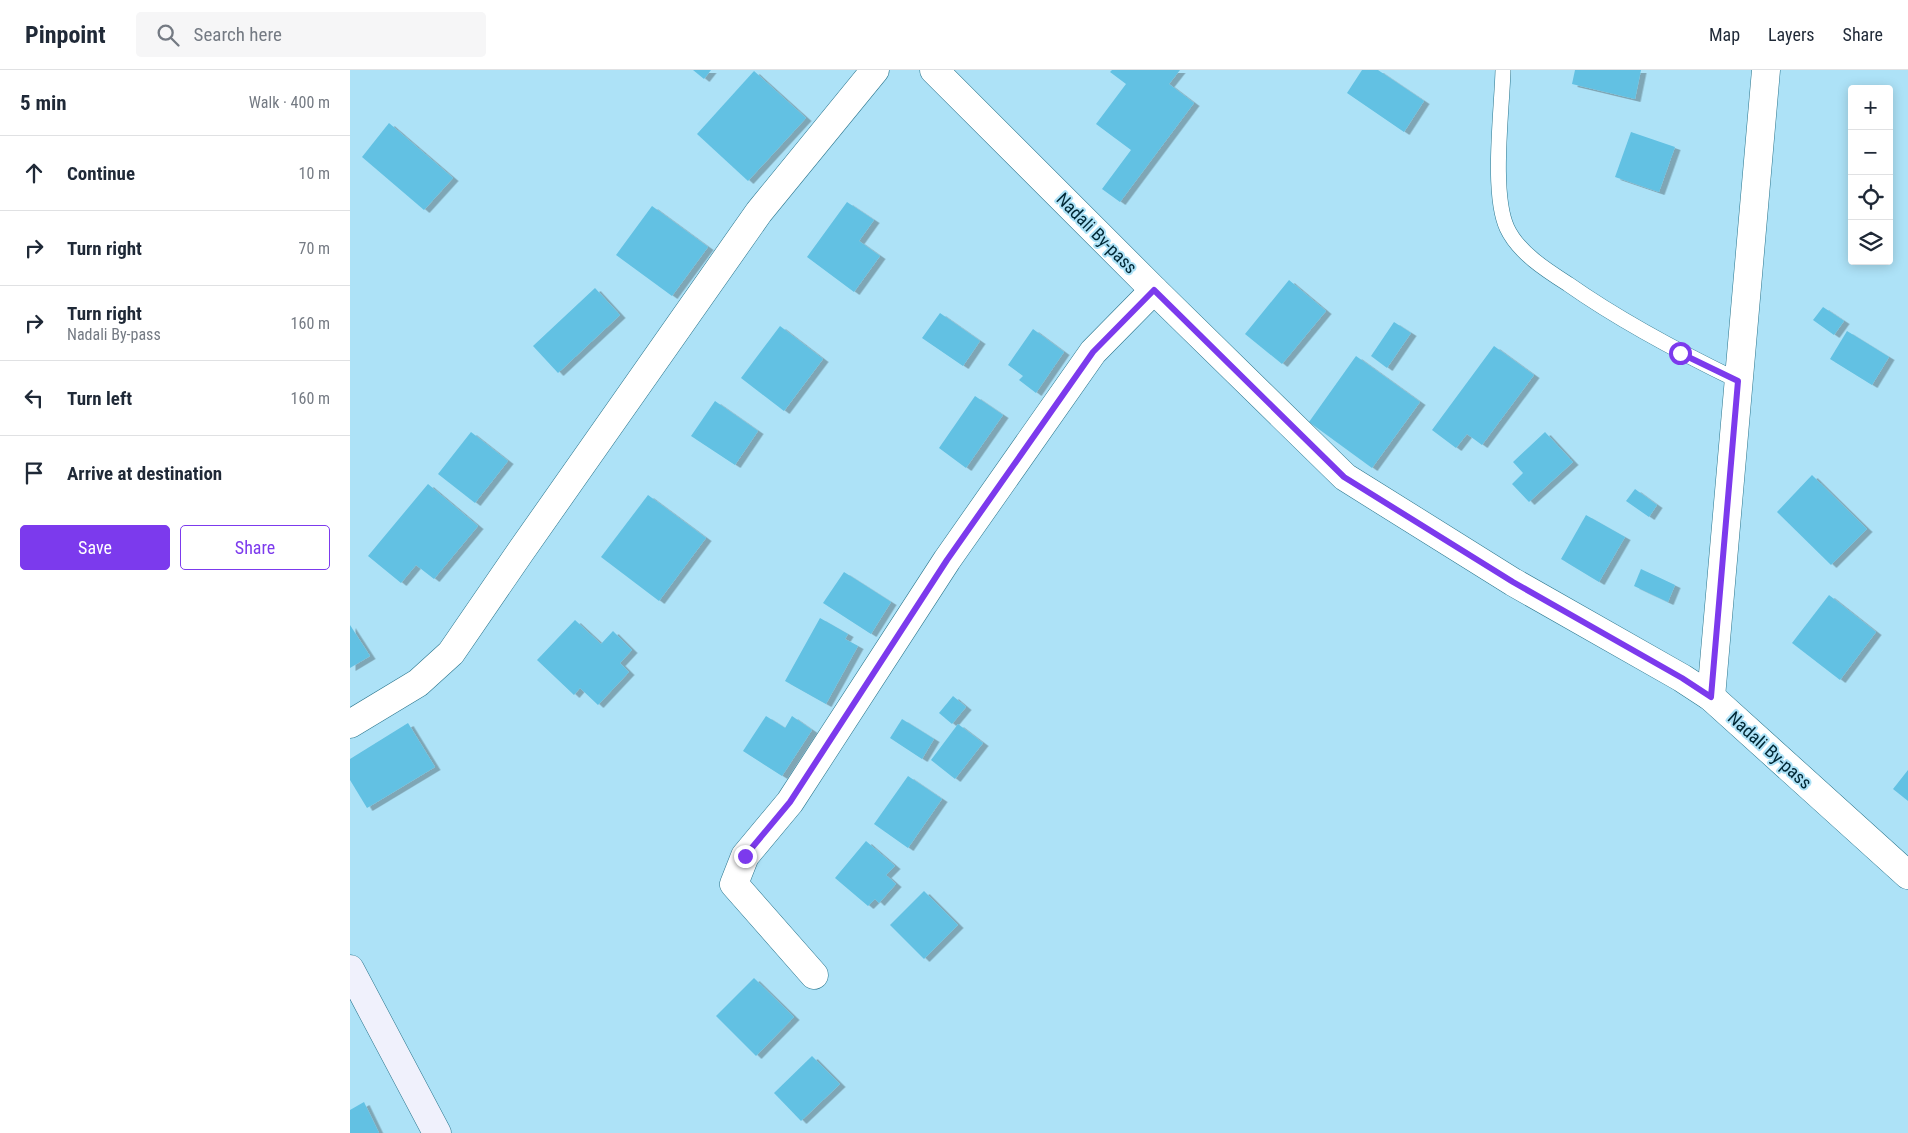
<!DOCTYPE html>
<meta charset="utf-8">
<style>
:root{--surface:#fff;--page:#f6f6f7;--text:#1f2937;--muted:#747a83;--line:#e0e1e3;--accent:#7c3aed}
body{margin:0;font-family:"Roboto Condensed",sans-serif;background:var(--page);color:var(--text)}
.controls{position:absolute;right:15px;top:15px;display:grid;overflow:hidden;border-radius:5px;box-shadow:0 2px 12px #0003}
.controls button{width:45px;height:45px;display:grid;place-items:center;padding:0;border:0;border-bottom:1px solid var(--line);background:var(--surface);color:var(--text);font:25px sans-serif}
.stop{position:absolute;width:15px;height:15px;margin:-11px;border:4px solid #7c3aed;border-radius:50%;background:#fff}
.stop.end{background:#7c3aed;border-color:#fff;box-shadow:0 1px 5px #0008}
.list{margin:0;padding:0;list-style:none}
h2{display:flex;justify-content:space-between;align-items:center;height:65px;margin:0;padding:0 20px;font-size:21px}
h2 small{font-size:16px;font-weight:400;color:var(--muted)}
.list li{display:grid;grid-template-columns:32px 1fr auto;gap:15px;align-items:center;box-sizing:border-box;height:75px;padding:0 20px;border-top:1px solid var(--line)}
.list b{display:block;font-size:19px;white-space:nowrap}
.list p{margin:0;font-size:16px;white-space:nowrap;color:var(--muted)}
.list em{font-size:16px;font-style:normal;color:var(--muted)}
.actions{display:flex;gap:10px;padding:15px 20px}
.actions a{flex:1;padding:11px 0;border:1px solid var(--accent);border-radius:5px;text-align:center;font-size:18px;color:var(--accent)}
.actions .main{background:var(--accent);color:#fff}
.icon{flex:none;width:28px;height:28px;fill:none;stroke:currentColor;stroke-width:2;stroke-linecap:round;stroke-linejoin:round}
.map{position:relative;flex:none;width:1558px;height:1063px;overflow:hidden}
header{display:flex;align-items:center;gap:30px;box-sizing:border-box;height:70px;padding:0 25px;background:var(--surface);border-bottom:1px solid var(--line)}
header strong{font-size:24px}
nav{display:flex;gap:28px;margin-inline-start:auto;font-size:18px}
.search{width:350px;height:45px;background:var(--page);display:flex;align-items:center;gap:12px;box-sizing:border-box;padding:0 18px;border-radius:5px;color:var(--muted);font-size:19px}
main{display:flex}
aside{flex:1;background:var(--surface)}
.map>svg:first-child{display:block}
.building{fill:#62c1e3;filter:url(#shadow)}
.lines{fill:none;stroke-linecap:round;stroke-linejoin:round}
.lane-casing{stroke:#28748c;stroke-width:16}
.street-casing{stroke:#28748c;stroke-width:29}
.secondary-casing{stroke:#28748c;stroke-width:29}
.lane{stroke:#fff;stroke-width:15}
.street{stroke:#fff;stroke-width:28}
.secondary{stroke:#f0f1fc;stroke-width:28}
.route{stroke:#7c3aed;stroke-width:6}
.labels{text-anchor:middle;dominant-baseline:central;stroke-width:4;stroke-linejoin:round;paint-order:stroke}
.street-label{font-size:18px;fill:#002835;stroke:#ade2f7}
</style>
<header>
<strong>Pinpoint</strong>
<div class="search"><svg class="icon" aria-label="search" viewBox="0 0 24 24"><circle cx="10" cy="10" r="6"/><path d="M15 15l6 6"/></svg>Search here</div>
<nav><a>Map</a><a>Layers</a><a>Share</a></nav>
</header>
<main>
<aside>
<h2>5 min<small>Walk · 400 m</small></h2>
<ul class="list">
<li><svg class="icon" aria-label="ahead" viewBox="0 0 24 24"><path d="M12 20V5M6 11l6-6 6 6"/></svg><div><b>Continue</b></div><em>10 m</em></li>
<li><svg class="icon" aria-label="right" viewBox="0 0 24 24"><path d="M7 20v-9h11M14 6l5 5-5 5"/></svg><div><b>Turn right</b></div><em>70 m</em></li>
<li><svg class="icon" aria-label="right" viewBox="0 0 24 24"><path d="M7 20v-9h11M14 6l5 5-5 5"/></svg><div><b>Turn right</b><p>Nadali By-pass</p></div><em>160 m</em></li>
<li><svg class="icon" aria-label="left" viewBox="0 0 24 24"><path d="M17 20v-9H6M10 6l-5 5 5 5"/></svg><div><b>Turn left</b></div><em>160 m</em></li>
<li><svg class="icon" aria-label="arrive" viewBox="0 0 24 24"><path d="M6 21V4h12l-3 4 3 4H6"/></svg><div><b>Arrive at destination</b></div></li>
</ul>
<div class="actions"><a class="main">Save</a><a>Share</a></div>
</aside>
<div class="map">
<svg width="1558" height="1063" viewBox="0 0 1558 1063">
<defs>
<filter id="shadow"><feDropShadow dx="5.5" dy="3" stdDeviation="0" flood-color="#0004"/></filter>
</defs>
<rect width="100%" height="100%" fill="#ade2f7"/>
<g class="building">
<path d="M 343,0 L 361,0 L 354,9 Z"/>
<path d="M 762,0 L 830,0 L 819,14 L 844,33 L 770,132 L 752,119 L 781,80 L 746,54 L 776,14 L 760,2 Z"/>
<path d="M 1012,0 L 1028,0 L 1074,31 L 1054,62 L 997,23 Z"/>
<path d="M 1225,0 L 1291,0 L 1285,29 L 1222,14 Z"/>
<path d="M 404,1 L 456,48 L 398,111 L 347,64 Z"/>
<path d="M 39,53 L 103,108 L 74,140 L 12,87 Z"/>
<path d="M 1281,62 L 1325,77 L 1309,122 L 1265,107 Z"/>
<path d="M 497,132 L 524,150 L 509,171 L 530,186 L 504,222 L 457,187 Z"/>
<path d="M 302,136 L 358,177 L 322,226 L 266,185 Z"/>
<path d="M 939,210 L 976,241 L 932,294 L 895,264 Z"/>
<path d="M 245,218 L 270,245 L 208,303 L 183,276 Z"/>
<path d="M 1473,237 L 1494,251 L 1484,265 L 1463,250 Z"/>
<path d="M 590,243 L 630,271 L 613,296 L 572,268 Z"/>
<path d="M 1044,252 L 1061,263 L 1037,298 L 1021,286 Z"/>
<path d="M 430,256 L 473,289 L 434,341 L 391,308 Z"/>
<path d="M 683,259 L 714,282 L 686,323 L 669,310 L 673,306 L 658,295 Z"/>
<path d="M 1497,261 L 1539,287 L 1522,315 L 1480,289 Z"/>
<path d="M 1144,276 L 1184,305 L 1132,375 L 1117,364 L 1106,378 L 1082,360 Z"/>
<path d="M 1006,286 L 1070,332 L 1022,398 L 959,352 Z"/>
<path d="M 625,326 L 653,345 L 616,398 L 589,378 Z"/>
<path d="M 365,331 L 408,361 L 385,395 L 341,366 Z"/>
<path d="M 121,362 L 158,391 L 125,433 L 88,404 Z"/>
<path d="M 1195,362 L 1223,392 L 1179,432 L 1162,414 L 1173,403 L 1163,392 Z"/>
<path d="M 1462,405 L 1517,459 L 1481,495 L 1427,442 Z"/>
<path d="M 78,414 L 128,456 L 84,509 L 66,495 L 51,513 L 18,486 Z"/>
<path d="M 1285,419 L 1307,435 L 1299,447 L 1276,431 Z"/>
<path d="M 298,425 L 356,468 L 309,531 L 251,487 Z"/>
<path d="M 1236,445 L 1275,467 L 1249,512 L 1211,489 Z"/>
<path d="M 1291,499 L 1325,515 L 1318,532 L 1284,516 Z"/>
<path d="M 494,502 L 541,532 L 521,564 L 473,533 Z"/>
<path d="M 1479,525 L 1526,562 L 1490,610 L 1442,573 Z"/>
<path d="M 470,548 L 498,564 L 495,569 L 508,576 L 476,634 L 435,611 Z"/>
<path d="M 225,550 L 251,574 L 263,561 L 282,580 L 270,593 L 279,602 L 248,635 L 230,618 L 224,625 L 187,590 Z"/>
<path d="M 0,555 L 20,586 L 0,598 Z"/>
<path d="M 603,626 L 616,637 L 602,654 L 589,643 Z"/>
<path d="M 416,646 L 435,658 L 442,646 L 462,660 L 432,706 L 393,681 Z"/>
<path d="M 552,649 L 584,669 L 572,689 L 540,668 Z"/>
<path d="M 58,653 L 85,697 L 17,738 L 0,710 L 0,689 Z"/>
<path d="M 608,654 L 633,673 L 605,709 L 581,690 Z"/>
<path d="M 1558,700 L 1558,731 L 1543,719 Z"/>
<path d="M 558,706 L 592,729 L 558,778 L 524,754 Z"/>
<path d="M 516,771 L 545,796 L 536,805 L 546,814 L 529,833 L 525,829 L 518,836 L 485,808 Z"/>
<path d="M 574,821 L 608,855 L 574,889 L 540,855 Z"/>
<path d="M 404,908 L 444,947 L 406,986 L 366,946 Z"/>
<path d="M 462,986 L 490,1014 L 451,1051 L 424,1023 Z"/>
<path d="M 14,1032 L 29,1063 L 0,1063 L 0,1040 Z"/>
</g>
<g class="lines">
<g class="lane-casing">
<path id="lane" d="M 1153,0 C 1152,40 1141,123 1157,158 C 1168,182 1196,200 1218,214 C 1272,252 1329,282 1389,311"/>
</g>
<g class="street-casing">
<g id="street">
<path d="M 584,0 L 804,220 L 995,407 L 1163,512 L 1332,608 L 1361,627 L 1558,805"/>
<path d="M 1361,627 L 1416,0"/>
<path d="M 0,654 L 68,613 L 101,583 L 171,481 L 409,142 L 525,0"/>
<path d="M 464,905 L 384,814 L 395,786 L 440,732 L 597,490 L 743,282 L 804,220"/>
</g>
</g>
<g class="secondary-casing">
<path id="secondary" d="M 0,899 L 87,1063"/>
</g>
<use href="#lane" class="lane"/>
<use href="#street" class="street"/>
<use href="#secondary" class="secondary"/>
</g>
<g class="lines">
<path class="route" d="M 395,786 L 440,732 L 597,490 L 743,282 L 804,220 L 994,407 L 1163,512 L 1332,608 L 1361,627 L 1388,311 L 1330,283"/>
</g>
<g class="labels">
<g class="street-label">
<text transform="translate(747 163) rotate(45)">Nadali By-pass</text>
<text transform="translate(1420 680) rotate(42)">Nadali By-pass</text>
</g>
</g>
</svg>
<div class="controls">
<button>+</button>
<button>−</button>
<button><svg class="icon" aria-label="locate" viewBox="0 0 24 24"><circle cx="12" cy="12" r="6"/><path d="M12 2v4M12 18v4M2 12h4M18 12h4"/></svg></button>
<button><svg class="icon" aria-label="layers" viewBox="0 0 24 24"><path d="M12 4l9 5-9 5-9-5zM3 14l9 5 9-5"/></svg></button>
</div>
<div class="stop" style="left:1330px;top:283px"></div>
<div class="stop end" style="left:395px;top:786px"></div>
</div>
</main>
